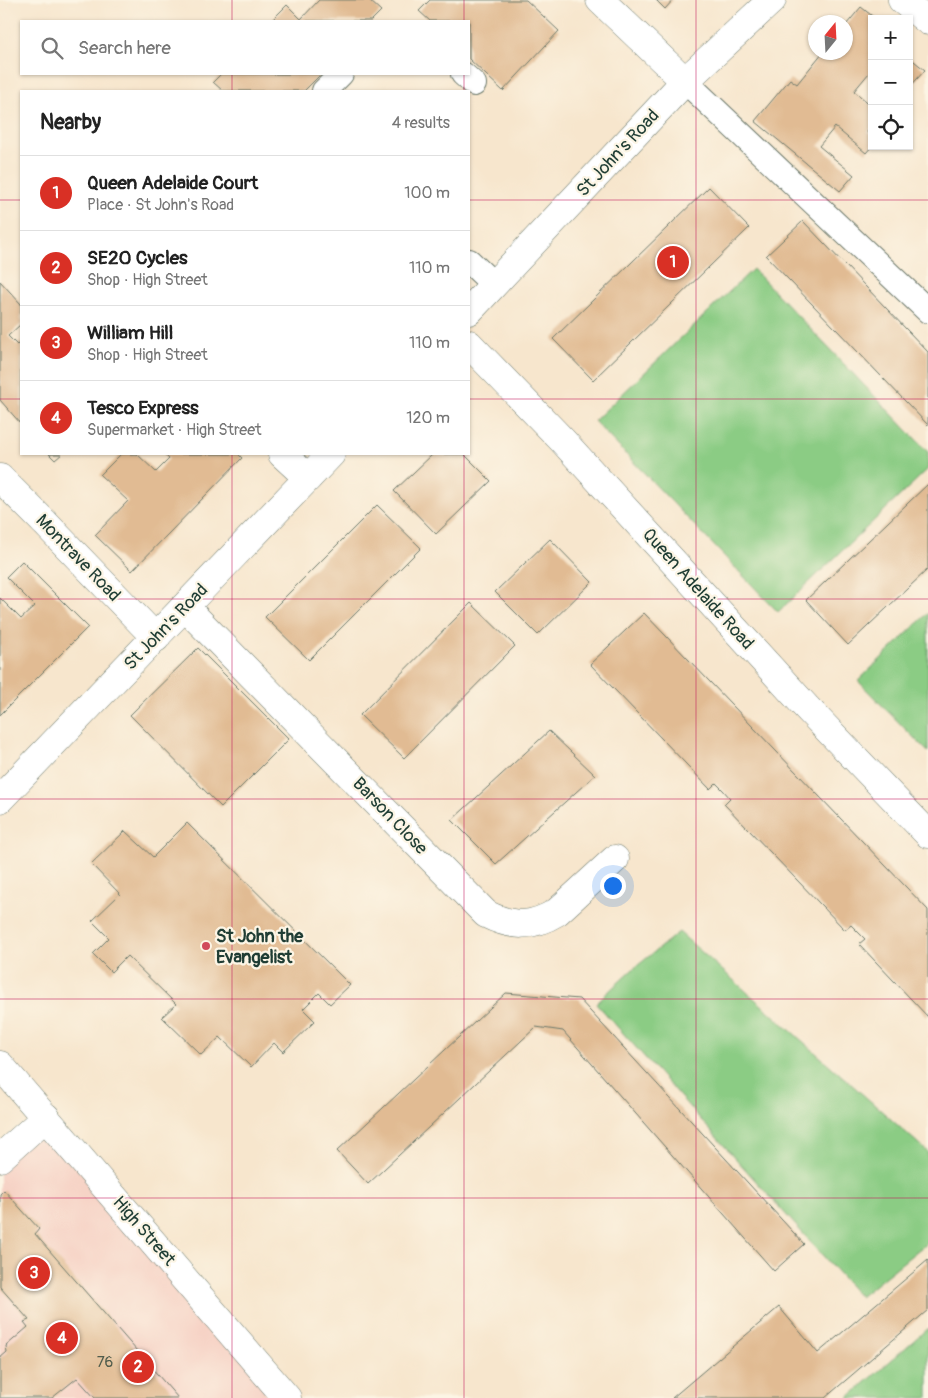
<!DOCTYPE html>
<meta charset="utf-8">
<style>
:root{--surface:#fff;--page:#f2f2f2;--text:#222;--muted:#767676;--line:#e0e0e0;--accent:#d93025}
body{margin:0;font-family:Pangolin,sans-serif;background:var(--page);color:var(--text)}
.controls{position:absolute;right:15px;top:15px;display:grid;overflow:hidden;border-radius:0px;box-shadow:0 1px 4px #0004}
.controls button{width:45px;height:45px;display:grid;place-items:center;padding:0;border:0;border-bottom:1px solid var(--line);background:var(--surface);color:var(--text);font:25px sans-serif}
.compass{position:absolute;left:808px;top:15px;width:45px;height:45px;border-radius:50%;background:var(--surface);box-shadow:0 1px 4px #0004;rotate:18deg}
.you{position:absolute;left:612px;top:885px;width:18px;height:18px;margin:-12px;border:4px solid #fff;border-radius:50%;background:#1a73e8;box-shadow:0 0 0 8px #1a73e833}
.badge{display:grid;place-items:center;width:32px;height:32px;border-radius:50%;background:var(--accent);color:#fff;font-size:16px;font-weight:700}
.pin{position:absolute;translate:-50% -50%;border:2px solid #fff;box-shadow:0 1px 5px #0006}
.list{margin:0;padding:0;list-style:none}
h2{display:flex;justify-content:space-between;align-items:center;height:65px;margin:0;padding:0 20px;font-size:21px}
h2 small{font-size:16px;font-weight:400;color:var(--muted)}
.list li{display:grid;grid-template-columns:32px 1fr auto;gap:15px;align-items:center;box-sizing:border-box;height:75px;padding:0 20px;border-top:1px solid var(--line)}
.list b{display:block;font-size:19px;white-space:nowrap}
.list p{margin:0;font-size:16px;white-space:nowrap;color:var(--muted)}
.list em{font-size:16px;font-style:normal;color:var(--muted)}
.icon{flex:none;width:28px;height:28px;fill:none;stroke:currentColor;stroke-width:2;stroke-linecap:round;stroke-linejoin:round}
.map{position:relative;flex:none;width:928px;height:1398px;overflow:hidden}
.search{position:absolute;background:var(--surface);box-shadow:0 1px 4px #0004;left:20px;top:20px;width:450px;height:55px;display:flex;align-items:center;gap:12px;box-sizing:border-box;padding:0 18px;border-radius:0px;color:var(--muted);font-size:19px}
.panel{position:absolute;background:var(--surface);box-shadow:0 1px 4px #0004;left:20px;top:90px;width:450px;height:365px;border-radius:0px}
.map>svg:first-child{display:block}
.built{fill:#f6d2c5}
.green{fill:#8bcc84;stroke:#55845c}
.building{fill:#e1bb93}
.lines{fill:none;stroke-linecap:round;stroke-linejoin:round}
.service-casing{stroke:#6b786a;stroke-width:26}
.pedestrian-casing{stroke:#6b786a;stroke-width:29}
.minor-casing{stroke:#6b786a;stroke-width:29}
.primary-casing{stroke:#6b786a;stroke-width:29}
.service{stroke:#fff;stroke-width:24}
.pedestrian{stroke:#fff;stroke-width:28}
.minor{stroke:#fff;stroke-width:28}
.primary{stroke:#fff;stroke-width:28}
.grid{fill:none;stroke:#c2185b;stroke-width:1;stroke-opacity:0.55}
.poi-dot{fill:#d1495b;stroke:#fcf5e5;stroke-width:2}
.labels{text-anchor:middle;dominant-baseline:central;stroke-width:4.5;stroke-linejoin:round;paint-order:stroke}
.number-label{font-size:15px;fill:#505c4c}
.street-label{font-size:18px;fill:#1f3d34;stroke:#fcf5e5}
.poi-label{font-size:18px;font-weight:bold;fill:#1f3d34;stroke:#fcf5e5;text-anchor:start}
</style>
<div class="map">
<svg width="928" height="1398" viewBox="0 0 928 1398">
<rect width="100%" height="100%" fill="#fcf5e5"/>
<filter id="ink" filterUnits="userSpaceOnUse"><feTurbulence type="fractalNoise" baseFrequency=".02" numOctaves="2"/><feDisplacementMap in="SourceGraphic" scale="10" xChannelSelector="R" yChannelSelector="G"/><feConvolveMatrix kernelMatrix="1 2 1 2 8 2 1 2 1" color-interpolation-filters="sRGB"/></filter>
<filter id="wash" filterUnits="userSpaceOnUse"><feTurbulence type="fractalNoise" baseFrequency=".0096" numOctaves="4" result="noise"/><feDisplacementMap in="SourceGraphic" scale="20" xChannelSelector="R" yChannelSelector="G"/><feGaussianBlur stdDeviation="1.12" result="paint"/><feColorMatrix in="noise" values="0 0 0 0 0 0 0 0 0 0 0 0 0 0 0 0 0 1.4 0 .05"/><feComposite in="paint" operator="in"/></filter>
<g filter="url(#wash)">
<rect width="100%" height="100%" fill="#f7e6cd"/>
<path class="built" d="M 46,1117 L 288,1398 L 0,1398 L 0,1158 Z"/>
<g class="green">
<path d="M 753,269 L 928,452 L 928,469 L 778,612 L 594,421 Z"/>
<path d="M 928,613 L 928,752 L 858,681 Z"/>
<path d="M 679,932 L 928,1152 L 928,1242 L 860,1297 L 596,1003 L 632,970 Z"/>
<path d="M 928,1328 L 928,1398 L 848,1398 Z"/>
</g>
<g id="blocks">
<g class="building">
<path d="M 319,0 L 369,0 L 381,11 L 371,21 L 271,21 L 287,5 L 301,19 Z"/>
<path d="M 430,0 L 526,0 L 559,31 L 503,91 L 469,59 L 469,21 L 430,21 L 419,11 Z"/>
<path d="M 656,0 L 673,0 L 665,9 Z"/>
<path d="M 861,7 L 876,19 L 872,19 L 872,75 L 869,73 L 854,91 L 872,106 L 872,127 L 867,132 L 872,136 L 872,146 L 866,153 L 835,127 L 819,146 L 854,175 L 840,191 L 755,121 L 790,79 L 797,84 L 823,52 L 846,52 L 846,25 Z"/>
<path d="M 909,57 L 925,70 L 909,88 Z"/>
<path d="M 221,74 L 321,74 L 304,91 L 223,91 L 213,82 Z"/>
<path d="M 709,187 L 749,228 L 593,380 L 553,339 Z"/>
<path d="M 803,221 L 928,352 L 928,425 L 766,256 Z"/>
<path d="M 0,281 L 21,304 L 21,324 L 8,336 L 17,345 L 21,341 L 21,424 L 0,400 Z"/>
<path d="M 49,454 L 62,454 L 55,460 Z"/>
<path d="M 121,454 L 137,454 L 156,472 L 169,459 L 164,454 L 238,454 L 242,458 L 132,571 L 95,535 L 128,501 L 100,475 Z"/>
<path d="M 433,454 L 464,454 L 491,481 L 436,534 L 394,491 Z"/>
<path d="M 928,484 L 928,569 L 848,645 L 806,600 Z"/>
<path d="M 377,505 L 421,548 L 309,660 L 265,617 Z"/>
<path d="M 550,539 L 592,582 L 538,635 L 495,592 Z"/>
<path d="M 22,561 L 88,627 L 0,715 L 0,598 L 21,619 L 35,606 L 6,577 Z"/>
<path d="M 471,603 L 515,646 L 404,758 L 360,715 Z"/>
<path d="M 644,613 L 928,910 L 928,1017 L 859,944 L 865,939 L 851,925 L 845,930 L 724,804 L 730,798 L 723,790 L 716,783 L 710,789 L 590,664 Z"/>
<path d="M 198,648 L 289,739 L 221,807 L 130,715 Z"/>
<path d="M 549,731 L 595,775 L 496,864 L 452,820 Z"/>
<path d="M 187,823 L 350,985 L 330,1004 L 319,993 L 303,1009 L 315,1021 L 283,1052 L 274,1043 L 251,1067 L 220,1037 L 201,1055 L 162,1017 L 176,1004 L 127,956 L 111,972 L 93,954 L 109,938 L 92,921 L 120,894 L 91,864 L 125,831 L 153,857 Z"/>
<path d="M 506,993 L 579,999 L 804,1244 L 774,1271 L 563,1031 L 536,1027 L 368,1184 L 337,1151 Z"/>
<path d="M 4,1190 L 39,1229 L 35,1234 L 178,1398 L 95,1398 L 77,1378 L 52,1398 L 0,1398 L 0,1358 L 7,1352 L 6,1346 L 28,1327 L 24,1322 L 29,1320 L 0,1287 L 0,1194 Z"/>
<path d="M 928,1260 L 928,1310 L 825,1398 L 672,1398 L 779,1307 L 818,1353 Z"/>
</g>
</g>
</g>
<g filter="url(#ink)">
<use href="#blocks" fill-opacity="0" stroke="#6b786a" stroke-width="1"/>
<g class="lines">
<g class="service-casing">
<g id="service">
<path d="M 463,74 L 474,84"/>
<path d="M 685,81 L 928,311"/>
<path d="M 324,91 L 341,74"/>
<path d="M 469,261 L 494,285"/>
</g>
</g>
<g class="pedestrian-casing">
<path id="pedestrian" d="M 44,522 L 156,638"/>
</g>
<g class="minor-casing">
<g id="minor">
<path d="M 600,0 L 685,81"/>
<path d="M 902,0 L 928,21"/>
<path d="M 469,311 L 685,81 L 772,0"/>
<path d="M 469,344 L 562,440 L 807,708 L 928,834"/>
<path d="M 282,454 L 308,478"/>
<path d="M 0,478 L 44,522"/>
<path d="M 185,607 L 486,914 C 512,927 531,928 557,912 L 615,859"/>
<path d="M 0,799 L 331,454"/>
<path d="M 0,1158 L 46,1117"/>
</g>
</g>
<g class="primary-casing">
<path id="primary" d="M 0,1065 L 287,1398"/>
</g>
<use href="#service" class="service"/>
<use href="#pedestrian" class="pedestrian"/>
<use href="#minor" class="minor"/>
<use href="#primary" class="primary"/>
</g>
</g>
<path class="grid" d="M 232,0 L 232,21M 464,0 L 464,21M 696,0 L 696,1398M 232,74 L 232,91M 464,74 L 464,91M 0,200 L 21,200M 469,200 L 928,200M 0,399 L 21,399M 469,399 L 928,399M 232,454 L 232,1398M 464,454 L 464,1398M 0,599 L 928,599M 0,799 L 928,799M 0,999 L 928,999M 0,1198 L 928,1198"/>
<circle class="poi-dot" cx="206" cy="946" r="5"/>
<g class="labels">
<g class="number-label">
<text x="105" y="1362">76</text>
</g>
<g class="street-label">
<text transform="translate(618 153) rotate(-47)">St John's Road</text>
<text transform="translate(78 558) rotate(46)">Montrave Road</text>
<text transform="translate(698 589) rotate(48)">Queen Adelaide Road</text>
<text transform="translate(166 627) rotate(-46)">St John's Road</text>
<text transform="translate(390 816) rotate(46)">Barson Close</text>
<text transform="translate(144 1231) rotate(49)">High Street</text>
</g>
<g class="poi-label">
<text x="216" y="936">St John the<tspan x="216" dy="21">Evangelist</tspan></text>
</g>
</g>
</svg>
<div class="controls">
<button>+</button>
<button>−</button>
<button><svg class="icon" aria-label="locate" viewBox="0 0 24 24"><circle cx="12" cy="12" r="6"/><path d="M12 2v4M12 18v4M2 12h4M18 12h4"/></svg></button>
</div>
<svg class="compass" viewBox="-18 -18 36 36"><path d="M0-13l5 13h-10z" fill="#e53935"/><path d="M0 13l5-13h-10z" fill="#767676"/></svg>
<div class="you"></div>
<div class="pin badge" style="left:673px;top:262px">1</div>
<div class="pin badge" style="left:138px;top:1367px">2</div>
<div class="pin badge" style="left:34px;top:1273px">3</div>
<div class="pin badge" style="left:62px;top:1338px">4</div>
<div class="search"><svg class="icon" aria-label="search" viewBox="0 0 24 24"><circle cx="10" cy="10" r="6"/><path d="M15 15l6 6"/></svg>Search here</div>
<section class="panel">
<h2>Nearby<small>4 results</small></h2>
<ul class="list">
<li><span class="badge">1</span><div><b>Queen Adelaide Court</b><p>Place · St John's Road</p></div><em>100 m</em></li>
<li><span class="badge">2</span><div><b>SE20 Cycles</b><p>Shop · High Street</p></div><em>110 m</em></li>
<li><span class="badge">3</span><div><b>William Hill</b><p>Shop · High Street</p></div><em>110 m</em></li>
<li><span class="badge">4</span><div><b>Tesco Express</b><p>Supermarket · High Street</p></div><em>120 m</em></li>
</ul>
</section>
</div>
